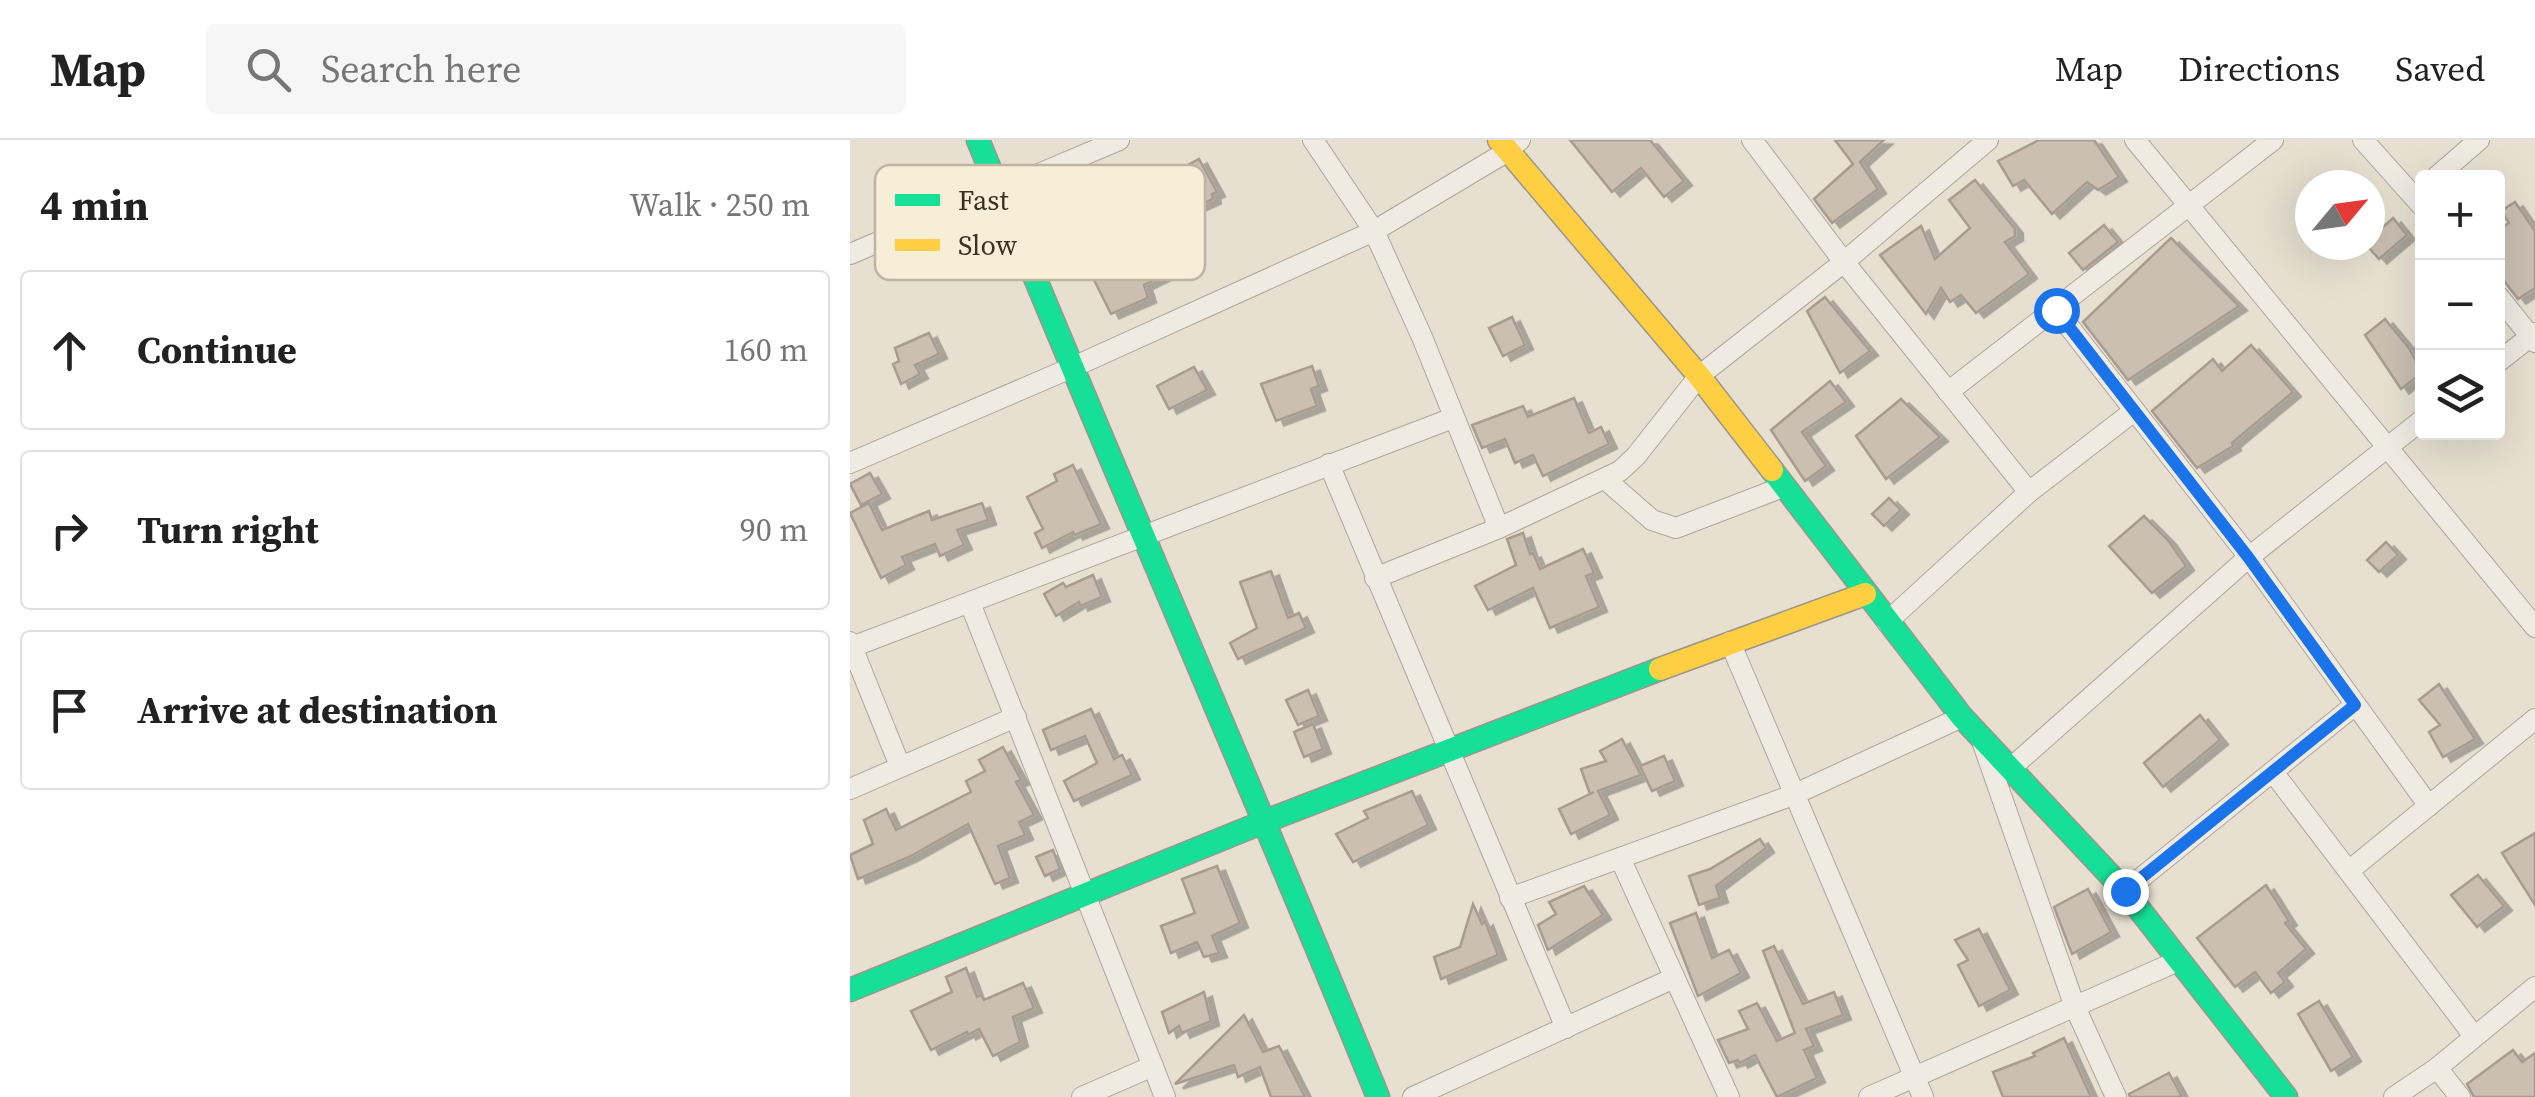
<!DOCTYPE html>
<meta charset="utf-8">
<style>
:root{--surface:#fff;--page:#f6f6f6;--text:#222;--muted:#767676;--line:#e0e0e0}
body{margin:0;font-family:"Source Serif 4",serif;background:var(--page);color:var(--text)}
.controls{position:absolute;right:30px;top:30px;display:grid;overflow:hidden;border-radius:10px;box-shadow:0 10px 40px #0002}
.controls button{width:90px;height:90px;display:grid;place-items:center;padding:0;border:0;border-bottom:2px solid var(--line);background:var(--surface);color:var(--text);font:50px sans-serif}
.compass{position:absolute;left:1445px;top:30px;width:90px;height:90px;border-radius:50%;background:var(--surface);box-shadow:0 10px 40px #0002;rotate:61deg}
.stop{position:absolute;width:30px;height:30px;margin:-22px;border:8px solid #1a73e8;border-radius:50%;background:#fff}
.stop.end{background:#1a73e8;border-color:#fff;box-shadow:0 2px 10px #0008}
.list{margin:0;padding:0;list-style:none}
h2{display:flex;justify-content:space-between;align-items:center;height:130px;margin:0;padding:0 40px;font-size:42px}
h2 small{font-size:32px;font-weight:400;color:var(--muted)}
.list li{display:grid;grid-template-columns:65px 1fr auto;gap:30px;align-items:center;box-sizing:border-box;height:160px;margin:0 20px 20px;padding:0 20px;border:2px solid var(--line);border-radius:10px}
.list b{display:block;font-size:38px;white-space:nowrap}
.list em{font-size:32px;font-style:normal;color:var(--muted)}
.icon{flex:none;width:55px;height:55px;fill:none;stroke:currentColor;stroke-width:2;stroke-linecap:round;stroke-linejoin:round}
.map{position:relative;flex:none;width:1685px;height:957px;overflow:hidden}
header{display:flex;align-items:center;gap:60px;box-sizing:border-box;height:140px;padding:0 50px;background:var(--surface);border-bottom:2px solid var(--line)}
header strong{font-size:48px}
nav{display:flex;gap:55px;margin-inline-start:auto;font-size:35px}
.search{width:700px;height:90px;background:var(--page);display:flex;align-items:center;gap:25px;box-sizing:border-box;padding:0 35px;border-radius:10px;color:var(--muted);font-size:38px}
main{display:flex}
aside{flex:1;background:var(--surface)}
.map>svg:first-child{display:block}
.building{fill:#cbbfb2;stroke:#a89c90;stroke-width:2.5;filter:url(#shadow)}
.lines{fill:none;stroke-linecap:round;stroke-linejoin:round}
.street-casing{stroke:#ada599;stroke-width:22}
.fast-casing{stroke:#9c958a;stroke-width:25}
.slow-casing{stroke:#9c958a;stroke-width:25}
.street{stroke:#efebe3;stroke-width:20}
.fast{stroke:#16e098;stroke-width:22}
.slow{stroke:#ffcf43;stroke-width:22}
.route{stroke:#1a73e8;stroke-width:12}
.key{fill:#f7eed8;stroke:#bfb4a1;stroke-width:2.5}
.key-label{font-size:28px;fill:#3d2e20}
</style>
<header>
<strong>Map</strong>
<div class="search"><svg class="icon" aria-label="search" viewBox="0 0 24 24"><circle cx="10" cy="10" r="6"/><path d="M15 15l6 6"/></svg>Search here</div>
<nav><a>Map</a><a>Directions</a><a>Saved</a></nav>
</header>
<main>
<aside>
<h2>4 min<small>Walk · 250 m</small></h2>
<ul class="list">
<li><svg class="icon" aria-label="ahead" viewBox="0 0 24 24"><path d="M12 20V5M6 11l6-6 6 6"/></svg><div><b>Continue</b></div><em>160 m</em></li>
<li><svg class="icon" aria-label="right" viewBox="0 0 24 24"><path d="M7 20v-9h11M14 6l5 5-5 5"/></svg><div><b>Turn right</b></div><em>90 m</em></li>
<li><svg class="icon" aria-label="arrive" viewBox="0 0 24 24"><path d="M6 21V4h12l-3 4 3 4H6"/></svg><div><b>Arrive at destination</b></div></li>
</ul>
</aside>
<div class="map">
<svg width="1685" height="957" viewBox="0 0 1685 957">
<defs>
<filter id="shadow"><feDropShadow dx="8" dy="4.5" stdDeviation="0" flood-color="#0004"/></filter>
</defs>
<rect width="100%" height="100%" fill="#e7e0d1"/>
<g class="building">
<path d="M 720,0 L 800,0 L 834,41 L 814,57 L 791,28 L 762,52 Z"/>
<path d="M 985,0 L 1034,0 L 1010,22 L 1028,49 L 982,83 L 964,59 L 1003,24 Z"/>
<path d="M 1189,0 L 1244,0 L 1269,37 L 1248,50 L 1237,42 L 1202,74 L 1174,40 L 1163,46 L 1148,21 Z"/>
<path d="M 349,19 L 367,52 L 362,54 L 363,59 L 343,68 L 325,32 Z"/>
<path d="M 255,37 L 267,61 L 297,50 L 313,82 L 319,79 L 341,122 L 294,145 L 298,158 L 261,174 L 239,130 L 226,133 L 219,108 L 232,105 L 209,62 Z"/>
<path d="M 1125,40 L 1165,89 L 1165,96 L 1155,102 L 1179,134 L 1126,173 L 1111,155 L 1100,162 L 1091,148 L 1076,174 L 1030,115 L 1071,86 L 1085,119 L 1120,88 L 1099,60 Z"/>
<path d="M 1665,62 L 1685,91 L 1685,148 L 1668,159 L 1648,133 L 1648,90 L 1659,83 L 1651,71 Z"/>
<path d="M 1543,78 L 1557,95 L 1529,119 L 1520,109 L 1520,99 Z"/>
<path d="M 1254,85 L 1268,102 L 1233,130 L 1219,113 Z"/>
<path d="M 1321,98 L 1389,166 L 1278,240 L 1233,182 Z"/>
<path d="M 975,157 L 1020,211 L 990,233 L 957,171 Z"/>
<path d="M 662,177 L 675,205 L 653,216 L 639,188 Z"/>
<path d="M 1535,179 L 1559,208 L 1572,233 L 1551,249 L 1515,195 Z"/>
<path d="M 79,193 L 89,214 L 65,225 L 70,234 L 51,244 L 43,224 L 49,221 L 45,208 Z"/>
<path d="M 1401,205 L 1443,252 L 1382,303 L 1383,306 L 1347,328 L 1302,271 L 1363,219 L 1372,231 Z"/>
<path d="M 462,226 L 469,246 L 461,249 L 467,266 L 426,281 L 411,244 Z"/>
<path d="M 344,227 L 357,250 L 319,269 L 307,246 Z"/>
<path d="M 980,241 L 996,262 L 952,292 L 976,326 L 955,341 L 921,290 Z"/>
<path d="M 724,258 L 739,293 L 751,287 L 759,304 L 693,336 L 683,315 L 665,323 L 655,299 L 632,308 L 622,285 L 673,266 L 678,277 Z"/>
<path d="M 1051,259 L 1090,297 L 1036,339 L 1006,296 Z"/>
<path d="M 223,325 L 251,384 L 225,395 L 223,392 L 192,408 L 185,393 L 193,389 L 177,357 L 207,341 L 204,334 Z"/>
<path d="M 20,333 L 32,354 L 11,365 L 0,344 Z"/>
<path d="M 1039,358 L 1051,370 L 1034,386 L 1022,374 Z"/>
<path d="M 19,363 L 32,390 L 79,371 L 82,380 L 132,363 L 138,380 L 107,390 L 114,405 L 90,416 L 85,404 L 52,417 L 56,425 L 31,438 L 0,373 Z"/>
<path d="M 1294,376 L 1318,400 L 1336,426 L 1302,453 L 1259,406 Z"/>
<path d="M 673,393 L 680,414 L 683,413 L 690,429 L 733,409 L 744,433 L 736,436 L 749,467 L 700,488 L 683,448 L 638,470 L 625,446 L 666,425 L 657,399 Z"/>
<path d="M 1536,402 L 1548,415 L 1529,432 L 1517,420 Z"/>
<path d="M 421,431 L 438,478 L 449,473 L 456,488 L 388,519 L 380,503 L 407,488 L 390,442 Z"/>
<path d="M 243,435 L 252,457 L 230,466 L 229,462 L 206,476 L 194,454 L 213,443 L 216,447 Z"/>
<path d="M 1589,544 L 1625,599 L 1593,617 L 1579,592 L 1590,585 L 1569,560 Z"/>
<path d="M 458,550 L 469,576 L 448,585 L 436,560 Z"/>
<path d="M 241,569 L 264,619 L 272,615 L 282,635 L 224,661 L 214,641 L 247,623 L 235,596 L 201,610 L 193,590 Z"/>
<path d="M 1350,575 L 1370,600 L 1313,647 L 1294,623 Z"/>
<path d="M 463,584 L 473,609 L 454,617 L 444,592 Z"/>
<path d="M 772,599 L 791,635 L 748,651 L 760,675 L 721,694 L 709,669 L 744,652 L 740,654 L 731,629 L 756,621 L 750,611 Z"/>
<path d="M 153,607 L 171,640 L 166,642 L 184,675 L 169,682 L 175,695 L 148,706 L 160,738 L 145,744 L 118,684 L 59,717 L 8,739 L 0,715 L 23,704 L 14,680 L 36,669 L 46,690 L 121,652 L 116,641 L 135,631 L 129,620 Z"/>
<path d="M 814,616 L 825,641 L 802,651 L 790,626 Z"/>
<path d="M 562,651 L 578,685 L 503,722 L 486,694 L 518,678 L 514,671 Z"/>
<path d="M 1685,693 L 1685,765 L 1652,713 Z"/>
<path d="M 910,699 L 916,708 L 866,746 L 870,758 L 849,765 L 839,736 L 860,729 Z"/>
<path d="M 203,710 L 210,729 L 195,736 L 186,717 Z"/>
<path d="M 367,726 L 390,783 L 362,796 L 369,813 L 354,817 L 347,802 L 321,813 L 311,786 L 345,773 L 332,739 Z"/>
<path d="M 1628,735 L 1654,766 L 1627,787 L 1601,755 Z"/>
<path d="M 1416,745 L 1439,781 L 1435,783 L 1456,809 L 1428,833 L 1435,842 L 1421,853 L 1405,832 L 1385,847 L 1347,798 Z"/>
<path d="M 734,746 L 753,775 L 698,810 L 688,785 L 706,774 L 699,762 Z"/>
<path d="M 1238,749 L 1261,792 L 1222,814 L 1204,767 Z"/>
<path d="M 623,764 L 632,784 L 635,781 L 648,815 L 591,839 L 584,817 L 610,807 Z"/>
<path d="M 846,773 L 862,818 L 879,810 L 891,833 L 848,856 L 820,783 Z"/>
<path d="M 1129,789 L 1160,850 L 1129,866 L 1108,825 L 1118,820 L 1105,800 Z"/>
<path d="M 924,806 L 953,864 L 984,852 L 993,875 L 956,889 L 964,906 L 954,910 L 967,938 L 927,957 L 905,915 L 890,923 L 888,920 L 879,923 L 868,900 L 898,889 L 889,871 L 907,863 L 927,901 L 945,893 L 913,811 Z"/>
<path d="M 116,828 L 127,857 L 131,855 L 134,860 L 173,843 L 184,868 L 163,877 L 170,902 L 143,916 L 129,889 L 118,895 L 117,892 L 81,910 L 61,871 L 102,852 L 96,837 Z"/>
<path d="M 354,852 L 361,881 L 332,893 L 329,886 L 319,893 L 312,872 Z"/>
<path d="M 1469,861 L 1503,917 L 1481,931 L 1448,874 Z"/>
<path d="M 394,875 L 413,912 L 429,906 L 455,957 L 421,957 L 410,927 L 388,937 L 384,925 L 325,944 Z"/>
<path d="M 1214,898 L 1241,957 L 1153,957 L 1143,932 L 1185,916 L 1183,913 Z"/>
<path d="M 1663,910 L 1672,922 L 1685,913 L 1685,957 L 1624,957 L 1617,944 Z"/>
<path d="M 1319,933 L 1332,957 L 1280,957 L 1279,954 Z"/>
</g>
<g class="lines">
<g class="street-casing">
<g id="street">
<path d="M 463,0 L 524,91 L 572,197 L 649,388"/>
<path d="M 902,0 L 994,122 L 1179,352"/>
<path d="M 1285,0 L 1685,487"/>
<path d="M 1513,0 L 1572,66"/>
<path d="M 1585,38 L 1629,0"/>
<path d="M 0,114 L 269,0"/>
<path d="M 1648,156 L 1685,202"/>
<path d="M 1206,170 L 1399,417 L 1579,666"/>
<path d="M 1648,222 L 1685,193"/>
<path d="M 1098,252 L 1423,0"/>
<path d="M 0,323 L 221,228 L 524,91 L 658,11 L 670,0"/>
<path d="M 479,324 L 716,888"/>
<path d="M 755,339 L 802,380 L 826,388 L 933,347"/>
<path d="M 525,438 L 649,388 L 770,331 L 786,316 L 849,236 L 994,122 L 1138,0"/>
<path d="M 120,463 L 315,957"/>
<path d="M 1037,482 L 1179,352 L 1284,271"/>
<path d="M 0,502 L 50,626"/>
<path d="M 880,502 L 1073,957"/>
<path d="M 2,507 L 603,278"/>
<path d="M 1132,601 L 1225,867 L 1266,957"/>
<path d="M 1162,627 L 1399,417 L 1572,280"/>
<path d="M 1423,632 L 1624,896"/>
<path d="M 0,649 L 166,577"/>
<path d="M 770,718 L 879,957"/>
<path d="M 1500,730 L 1685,579"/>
<path d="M 1275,751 L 1505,565"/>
<path d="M 660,758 L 943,655 L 1112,577"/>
<path d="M 1587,928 L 1610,957"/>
<path d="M 232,957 L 303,926"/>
<path d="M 563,957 L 824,838"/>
<path d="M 1019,957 L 1328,821"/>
<path d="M 1544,957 L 1587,928 L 1685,847"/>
</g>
</g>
<g class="fast-casing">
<g id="fast">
<path d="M 128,0 C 259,320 398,637 528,957"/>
<path d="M 922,330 L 1112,577 L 1275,751 L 1436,957"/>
<path d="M 0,850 L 416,681 L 810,529"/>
</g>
</g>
<g class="slow-casing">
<g id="slow">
<path d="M 649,0 L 849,236 L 922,330"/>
<path d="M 810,529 L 1015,454"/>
</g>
</g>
<use href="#street" class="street"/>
<use href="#fast" class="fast"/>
<use href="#slow" class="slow"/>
</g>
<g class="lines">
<path class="route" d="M 1206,170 L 1398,417 L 1505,565 L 1275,751"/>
</g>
<rect x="25" y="25" width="330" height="115" rx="15" class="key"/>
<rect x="45" y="54" width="45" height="12" fill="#16e098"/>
<rect x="45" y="99" width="45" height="12" fill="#ffcf43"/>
<g class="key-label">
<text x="108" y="70">Fast</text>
<text x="108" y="115">Slow</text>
</g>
</svg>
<div class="controls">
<button>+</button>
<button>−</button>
<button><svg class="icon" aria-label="layers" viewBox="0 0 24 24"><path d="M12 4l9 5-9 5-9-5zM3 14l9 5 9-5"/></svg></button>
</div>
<svg class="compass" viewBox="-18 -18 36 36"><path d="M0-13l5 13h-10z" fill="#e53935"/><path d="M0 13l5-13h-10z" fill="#767676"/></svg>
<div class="stop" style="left:1206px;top:170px"></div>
<div class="stop end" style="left:1275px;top:751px"></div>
</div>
</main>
